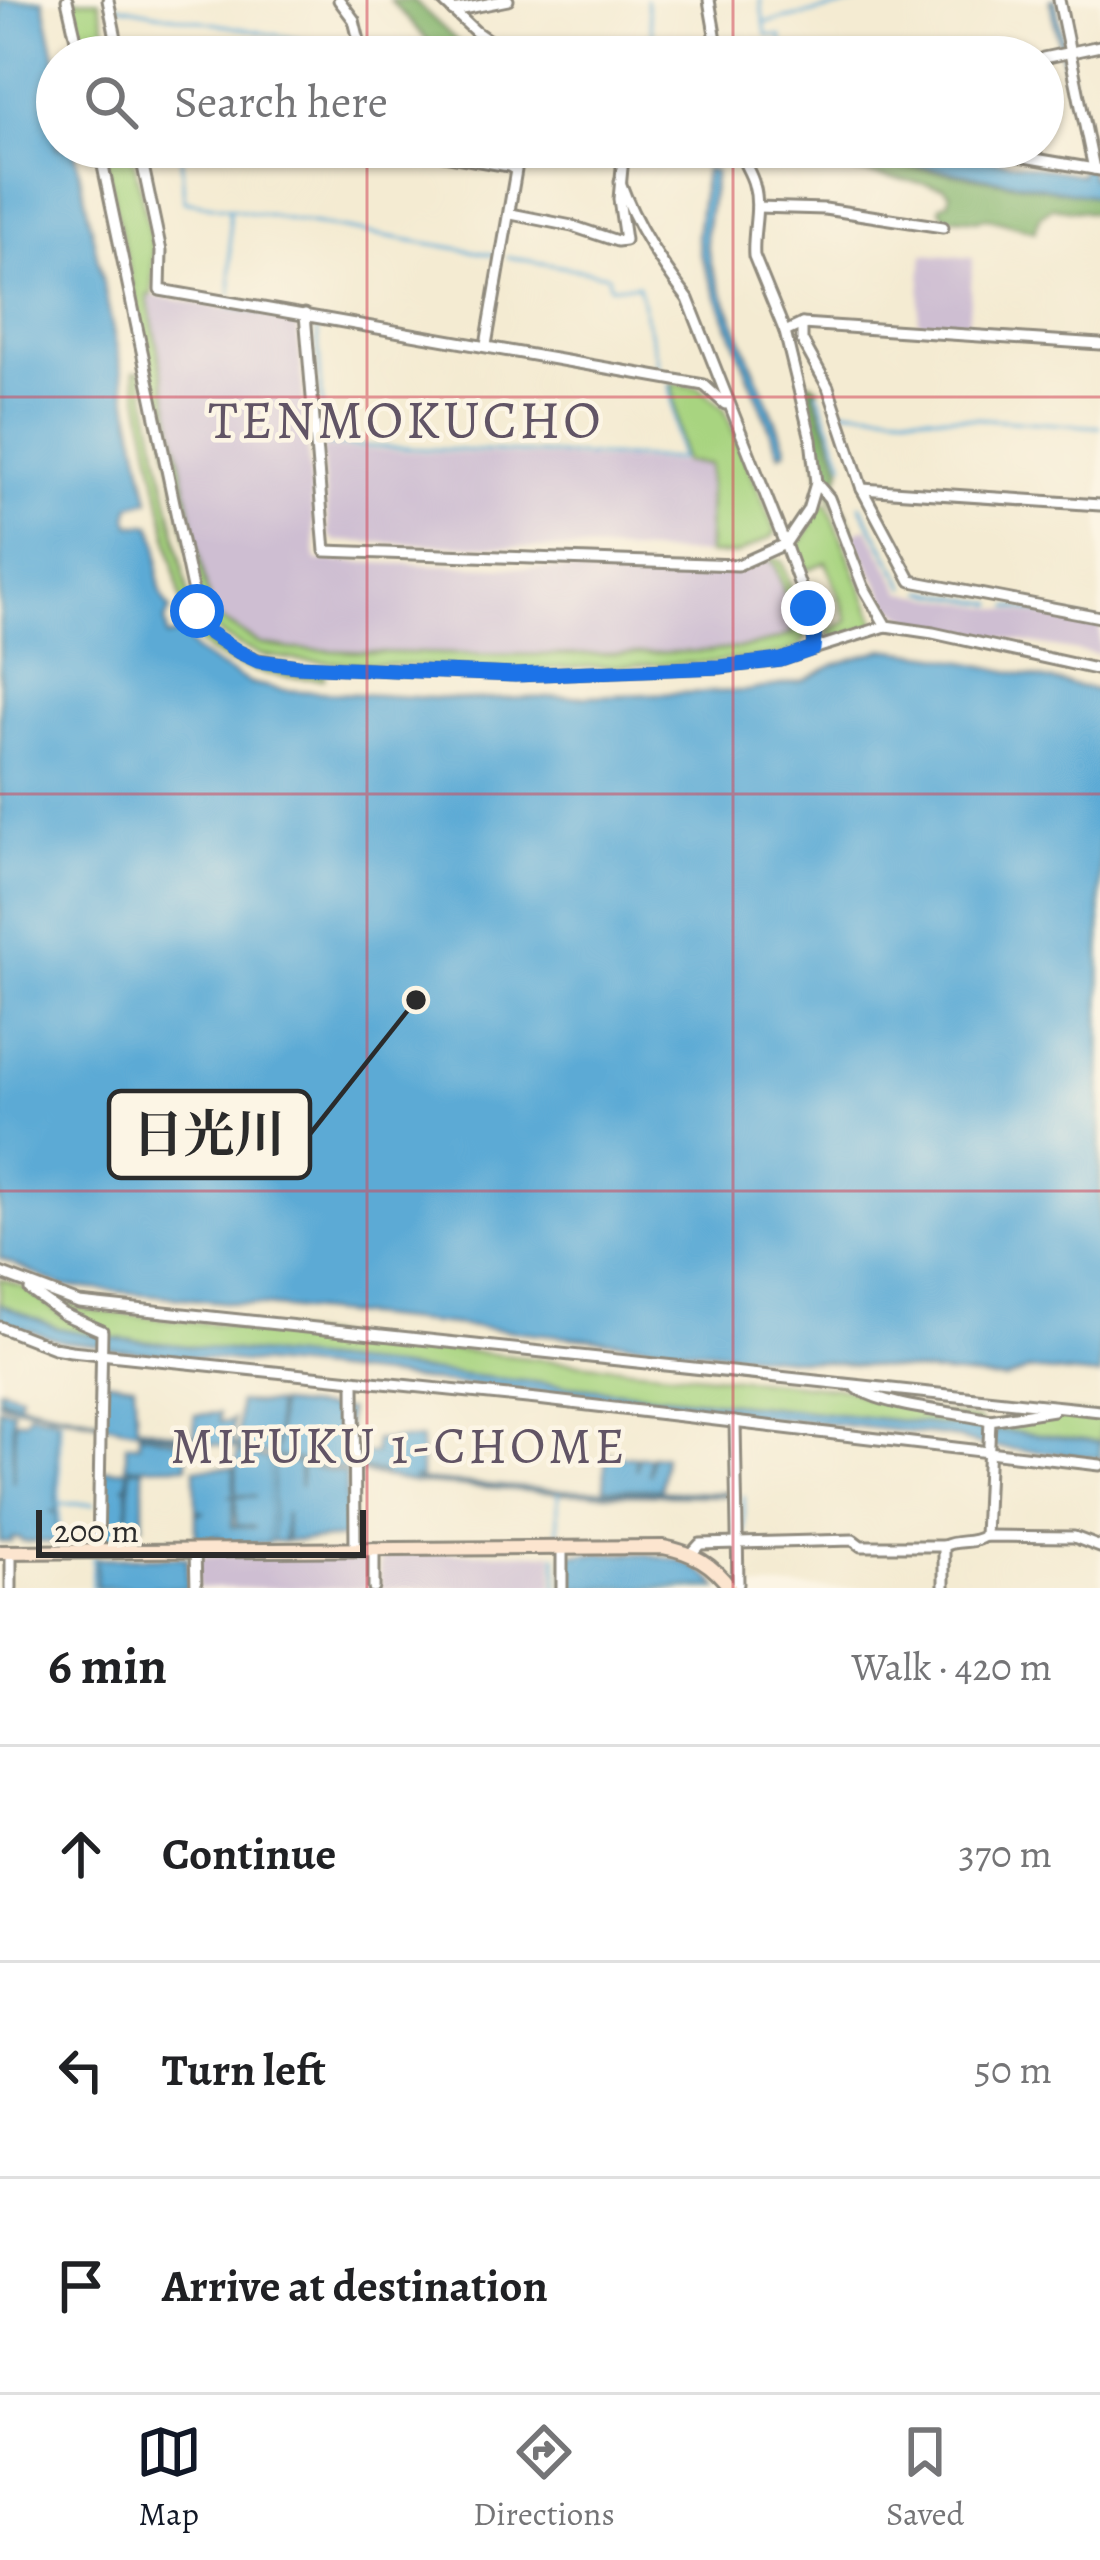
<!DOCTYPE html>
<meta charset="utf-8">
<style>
:root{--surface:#fff;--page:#f2f2f2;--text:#202124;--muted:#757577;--line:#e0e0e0;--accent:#111827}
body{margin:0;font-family:Alegreya,"Noto Serif JP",serif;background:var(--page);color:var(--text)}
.scale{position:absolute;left:36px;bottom:30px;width:330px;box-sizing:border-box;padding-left:12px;border:6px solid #2b2b2b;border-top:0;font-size:33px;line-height:42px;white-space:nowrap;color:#2b2b2b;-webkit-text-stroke:9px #fcf5e5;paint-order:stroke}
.stop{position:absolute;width:36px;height:36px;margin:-27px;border:9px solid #1a73e8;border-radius:50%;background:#fff}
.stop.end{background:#1a73e8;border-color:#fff;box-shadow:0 3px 12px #0008}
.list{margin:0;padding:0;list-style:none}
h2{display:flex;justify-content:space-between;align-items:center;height:156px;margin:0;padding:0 48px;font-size:51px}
h2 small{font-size:39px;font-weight:400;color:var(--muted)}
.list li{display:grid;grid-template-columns:78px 1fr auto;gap:36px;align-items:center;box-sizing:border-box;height:216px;padding:0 48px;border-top:3px solid var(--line)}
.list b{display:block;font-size:45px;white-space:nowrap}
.list em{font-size:39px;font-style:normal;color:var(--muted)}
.icon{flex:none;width:66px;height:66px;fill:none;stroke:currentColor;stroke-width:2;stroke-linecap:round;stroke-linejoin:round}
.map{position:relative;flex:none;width:1100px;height:1588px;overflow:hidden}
.search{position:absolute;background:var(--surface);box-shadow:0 3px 9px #0004;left:36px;right:36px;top:36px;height:132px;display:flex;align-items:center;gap:30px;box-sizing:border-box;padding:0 42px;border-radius:66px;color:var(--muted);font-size:45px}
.sheet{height:804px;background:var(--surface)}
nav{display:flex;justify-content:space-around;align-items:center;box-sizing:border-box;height:168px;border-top:3px solid var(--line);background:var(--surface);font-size:33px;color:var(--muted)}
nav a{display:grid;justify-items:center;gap:6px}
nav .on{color:var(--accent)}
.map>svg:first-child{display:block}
.industrial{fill:#cebed2}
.green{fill:#a8d480;stroke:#6a8056;stroke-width:3}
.forest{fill:#86b66e;stroke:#58704c;stroke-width:3}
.water{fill:#5baad5;stroke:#436a80;stroke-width:3}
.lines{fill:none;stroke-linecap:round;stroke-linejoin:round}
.stream{stroke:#5baad5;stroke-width:3}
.street-casing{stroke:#908b7e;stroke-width:15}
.secondary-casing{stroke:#908b7e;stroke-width:18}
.street{stroke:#fff;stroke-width:9}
.secondary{stroke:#fce5cf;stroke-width:12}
.route{stroke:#1a73e8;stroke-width:15}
.grid{fill:none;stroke:#d1495b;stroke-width:3;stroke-opacity:0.55}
.labels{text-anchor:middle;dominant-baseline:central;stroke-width:9;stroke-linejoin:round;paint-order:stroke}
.neighbourhood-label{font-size:51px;letter-spacing:3px;fill:#615465;stroke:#fcf5e5}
.quarter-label{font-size:54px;letter-spacing:3px;fill:#615465;stroke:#fcf5e5}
.leader{fill:none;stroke:#2b2b2b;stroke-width:4.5}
.callout-dot{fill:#2b2b2b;stroke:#fcf5e5;stroke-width:4.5}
.callout{fill:#fcf5e5;stroke:#2b2b2b;stroke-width:4.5}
.callout-label{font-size:51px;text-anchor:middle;font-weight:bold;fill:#2b2b2b}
</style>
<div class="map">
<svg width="1100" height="1588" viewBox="0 0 1100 1588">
<rect width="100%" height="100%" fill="#fcf5e5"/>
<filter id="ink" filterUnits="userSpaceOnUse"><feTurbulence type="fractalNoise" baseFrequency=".00833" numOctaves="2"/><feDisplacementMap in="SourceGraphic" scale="24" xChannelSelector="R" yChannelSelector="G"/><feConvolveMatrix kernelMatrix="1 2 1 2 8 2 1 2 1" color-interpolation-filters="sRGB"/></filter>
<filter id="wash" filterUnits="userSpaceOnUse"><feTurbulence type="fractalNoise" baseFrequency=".004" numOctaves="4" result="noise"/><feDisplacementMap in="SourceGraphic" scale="48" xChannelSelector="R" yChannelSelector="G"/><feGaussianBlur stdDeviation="2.7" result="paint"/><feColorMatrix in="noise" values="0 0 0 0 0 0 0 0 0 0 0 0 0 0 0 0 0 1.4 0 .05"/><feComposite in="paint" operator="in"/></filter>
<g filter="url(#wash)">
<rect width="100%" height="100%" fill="#f4ebd2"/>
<g class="industrial">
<path d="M 923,254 L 973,258 L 968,327 L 918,323 Z"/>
<path d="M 147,295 L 297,321 L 316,561 L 708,574 L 738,573 L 769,560 L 775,565 L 794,622 L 792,633 L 774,643 L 702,651 L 537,656 L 291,649 L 260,644 L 220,619 L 210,606 Z"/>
<path d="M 322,448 L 709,463 L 708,554 L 336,541 L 329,535 Z"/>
<path d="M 867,527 L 902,592 L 1100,626 L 1100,655 L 918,623 L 901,614 L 890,605 L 852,534 Z"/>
<path d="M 364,1553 L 368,1557 L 368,1588 L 198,1588 L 198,1556 Z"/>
<path d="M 383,1553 L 553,1553 L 553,1588 L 380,1588 L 380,1557 Z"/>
</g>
<g class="green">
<path d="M 71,0 L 99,0 L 111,57 L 83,57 Z"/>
<path d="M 103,147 L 131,147 L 153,251 L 152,295 L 147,296 L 210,606 L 220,619 L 260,644 L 291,649 C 409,654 527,657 645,653 C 690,651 752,654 792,633 L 794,622 L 775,565 L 769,560 L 774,558 L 782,562 L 806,629 L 806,637 L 801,645 L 785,654 L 717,662 L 515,670 L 304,661 L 261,655 L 240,646 L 220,634 L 206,619 L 200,601 Z"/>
<path d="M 141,370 L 191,607 C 194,616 197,627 203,634 C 232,668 283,670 324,673 L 324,679 C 283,678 222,672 195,637 C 190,629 187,618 183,610 L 134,371 Z"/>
<path d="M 672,383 L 700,388 L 724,409 L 776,532 L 772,537 L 735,555 L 708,554 L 709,464 L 684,462 Z"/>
<path d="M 827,503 L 876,623 L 873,627 L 834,637 L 826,632 L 848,621 L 826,562 L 801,572 L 793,553 L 805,537 L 821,504 Z"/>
<path d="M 0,1278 L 23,1287 L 63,1317 L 99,1331 L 100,1336 L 57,1328 L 0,1304 Z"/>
<path d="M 36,1293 L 87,1310 L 545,1360 L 849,1389 L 867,1398 L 979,1420 L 986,1427 L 986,1435 L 978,1429 L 103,1337 Z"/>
<path d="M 1067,1413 L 1100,1416 L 1100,1442 L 995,1430 L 995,1425 L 1001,1421 Z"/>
</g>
<g class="forest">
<path d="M 390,0 L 413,0 L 474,57 L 443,57 Z"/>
<path d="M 784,148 L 1100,197 L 1100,214 L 1052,207 L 1040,216 L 1035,231 L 986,217 L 979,220 L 947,217 L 940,210 L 941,205 L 949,201 L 950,193 L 944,187 L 788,160 L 781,154 Z"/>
<path d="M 811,382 L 819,388 L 813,391 L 842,468 C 830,489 843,506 852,527 L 851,532 L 848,532 L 821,474 L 804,390 L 807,383 Z"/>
</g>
<g class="water">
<path d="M 0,0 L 43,0 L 57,66 L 57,147 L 74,147 L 149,500 L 131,505 L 128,516 L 130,525 L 151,525 C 153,532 157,539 158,546 C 160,571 153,586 170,609 L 165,621 L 167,637 L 182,633 L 195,651 L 220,667 L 250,683 L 282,690 L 469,700 L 746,691 L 803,681 L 834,665 L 884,649 L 937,656 L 1100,691 L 1100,1376 L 1029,1370 L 1005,1380 L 62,1286 L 0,1258 Z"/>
<path d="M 1050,0 L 1055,0 L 1090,173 L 1092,178 L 1100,179 L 1100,197 L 811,147 L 942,147 L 944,151 L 1081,175 L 1083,164 Z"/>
<path d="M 705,169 L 715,171 L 706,233 L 707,247 L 712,267 L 786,446 L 786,450 L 780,454 L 700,254 L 697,236 Z"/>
<path d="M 0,1304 L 57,1328 L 111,1338 L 978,1429 L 986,1435 L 994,1434 L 995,1430 L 1100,1442 L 1100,1458 L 985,1446 L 947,1436 L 298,1367 L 106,1349 L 105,1346 L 64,1342 L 0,1320 Z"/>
<path d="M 105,1380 L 134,1384 L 137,1426 L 203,1439 L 194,1435 L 195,1415 L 219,1413 L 220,1422 L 229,1422 L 233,1419 L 232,1444 L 238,1446 L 239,1402 L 276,1404 L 276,1453 L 279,1404 L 348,1410 L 348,1467 L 386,1474 L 361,1468 L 361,1454 L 375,1454 L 375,1440 L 389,1440 L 390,1455 L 391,1439 L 421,1439 L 421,1478 L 412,1478 L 416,1480 L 554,1490 L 735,1493 L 735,1496 L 558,1493 L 415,1483 L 0,1403 L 0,1400 L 17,1402 L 0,1397 L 0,1388 L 21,1394 L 19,1403 L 103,1420 Z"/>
<path d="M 0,1408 L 13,1410 L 13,1483 L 15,1420 L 25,1420 L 29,1413 L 58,1419 L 57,1511 L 50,1512 L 57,1513 L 57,1542 L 22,1542 L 21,1539 L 12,1538 L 12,1542 L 0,1542 Z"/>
<path d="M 139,1433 L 187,1443 L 187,1466 L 126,1467 L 126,1444 L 139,1444 Z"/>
<path d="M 237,1452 L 270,1460 L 269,1543 L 220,1543 L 219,1536 L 213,1537 L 212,1542 L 196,1542 L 196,1513 L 205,1512 L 196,1511 L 195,1468 L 234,1468 L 234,1495 L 228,1496 L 234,1497 L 232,1527 L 255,1527 L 236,1525 L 236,1497 L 256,1496 L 236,1495 Z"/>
<path d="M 606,1454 L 636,1457 L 636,1471 L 638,1457 L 650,1457 L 649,1475 L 652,1456 L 664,1456 L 661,1489 L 604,1489 Z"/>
<path d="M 273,1459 L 299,1464 L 300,1487 L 302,1465 L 346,1474 L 346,1538 L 287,1541 L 285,1512 L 284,1542 L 272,1541 Z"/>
<path d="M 130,1469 L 143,1469 L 143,1525 L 127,1525 L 127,1542 L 104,1542 L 104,1470 L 128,1470 L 127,1485 L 123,1486 L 127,1487 L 128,1523 Z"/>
<path d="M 631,1553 C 666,1556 697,1560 719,1588 L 565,1588 L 565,1554 Z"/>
<path d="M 187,1557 L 187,1588 L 96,1588 L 96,1558 Z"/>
</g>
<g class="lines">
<g class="stream">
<path d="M 646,0 L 657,57"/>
<path d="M 760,0 L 766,35 L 781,36 L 784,57"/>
<path d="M 114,5 L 353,49"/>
<path d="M 764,23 L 875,0"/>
<path d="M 1094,139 L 1100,138"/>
<path d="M 165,147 L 181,154 L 184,201 L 495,255"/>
<path d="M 229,209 L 231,295"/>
<path d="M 508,257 L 608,275 L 610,286 L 638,285 L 660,372"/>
<path d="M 229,307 L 297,319"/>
<path d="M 317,326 L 325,445 L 680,459 L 670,385"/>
<path d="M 817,391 L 844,463"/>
<path d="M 842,409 L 1100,427"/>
<path d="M 860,505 L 906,587"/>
<path d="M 924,591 L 995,604"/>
<path d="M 1010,607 L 1100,623"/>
<path d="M 558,1493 L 558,1539"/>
<path d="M 61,1504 L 93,1504"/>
<path d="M 744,1534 L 744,1496"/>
<path d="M 270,1539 L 271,1459"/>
<path d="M 59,1542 L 60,1419"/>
<path d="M 744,1549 L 744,1588"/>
<path d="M 556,1555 L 557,1588"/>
<path d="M 92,1588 L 93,1557"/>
</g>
</g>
</g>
<g filter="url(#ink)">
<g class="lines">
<g class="street-casing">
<g id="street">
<path d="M 67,0 L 80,57"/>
<path d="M 108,0 L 120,57"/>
<path d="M 339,0 L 354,20 L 363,57"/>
<path d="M 442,0 L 476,32 L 512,57"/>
<path d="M 709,0 L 719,57"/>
<path d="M 1059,0 L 1094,169"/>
<path d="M 453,11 L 508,0"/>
<path d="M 1043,58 L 1100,46"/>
<path d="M 99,147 L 197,612 L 208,632 L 239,652 L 258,660 L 298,666 L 515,675 L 720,667 L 781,660 L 813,649 L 815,627 L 785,544 L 688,299 C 660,262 636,226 620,182"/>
<path d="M 139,147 L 161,251 L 160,290 L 704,385 L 725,404"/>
<path d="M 396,147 L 509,166 L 516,170 L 486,345"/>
<path d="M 667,147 L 740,156"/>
<path d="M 965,147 L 1100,170"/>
<path d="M 757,207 L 825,209 L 943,227"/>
<path d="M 511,214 L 572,226 L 617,241 L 625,240 L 619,199 L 624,147"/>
<path d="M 305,314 L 325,551 L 738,565 L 785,544 L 808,510 L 816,483 L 811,439 L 785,332 L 754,256 C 752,232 761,208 754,185 C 751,171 741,162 740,147"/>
<path d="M 802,324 L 802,340 L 828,387 L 862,489 L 911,581 L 1100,617"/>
<path d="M 785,332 L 802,324 L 1100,344"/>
<path d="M 816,483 L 829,498 L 863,586 L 886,626 L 933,633 L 1100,670"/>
<path d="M 862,489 L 1100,505"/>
<path d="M 813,649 L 886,626"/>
<path d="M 0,1273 L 79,1303 L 1100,1411"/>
<path d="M 30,1290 L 63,1314 L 102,1331 L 98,1551"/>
<path d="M 0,1327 L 54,1348 L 71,1351 L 537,1399 L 1100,1465"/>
<path d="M 354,1381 L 355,1548"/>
<path d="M 856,1388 C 894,1409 947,1410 990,1420"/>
<path d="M 985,1536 L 990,1420 L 1053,1410"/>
<path d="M 562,1546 L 562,1588"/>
<path d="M 374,1548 L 374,1588"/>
<path d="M 195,1550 L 196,1588"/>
<path d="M 11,1552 L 11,1588"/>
<path d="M 691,1554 L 700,1544 L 853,1540 L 861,1546 L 944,1546 C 959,1539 970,1545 985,1536 L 1074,1537 L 1100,1547"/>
<path d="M 735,1588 L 738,1584 L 735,1422"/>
<path d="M 944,1588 L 944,1546"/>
</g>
</g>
<g class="secondary-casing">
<path id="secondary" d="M 0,1552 L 663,1547 C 692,1552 713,1564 730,1588"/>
</g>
<use href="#street" class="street"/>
<use href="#secondary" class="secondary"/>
</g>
</g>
<g class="lines" filter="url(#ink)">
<path class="route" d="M 197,611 L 208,632 L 239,652 L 258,661 L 298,666 L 515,675 L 720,667 L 781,660 L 813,649 L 815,627 L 808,608"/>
</g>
<path class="grid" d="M 367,0 L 367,57M 733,0 L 733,57M 367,147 L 367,1588M 733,147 L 733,1588M 0,397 L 1100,397M 0,794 L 1100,794M 0,1191 L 1100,1191"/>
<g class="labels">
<g class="neighbourhood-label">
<text x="399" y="1446">MIFUKU 1-CHOME</text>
</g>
<g class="quarter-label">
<text x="406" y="420">TENMOKUCHO</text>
</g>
</g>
<path class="leader" d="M416 1000L310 1134"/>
<circle class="callout-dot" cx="416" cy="1000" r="12"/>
<rect class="callout" x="109" y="1091" width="201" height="87" rx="12"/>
<g class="callout-label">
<text x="209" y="1152">日光川</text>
</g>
</svg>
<div class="scale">200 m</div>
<div class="stop" style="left:197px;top:611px"></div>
<div class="stop end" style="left:808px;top:608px"></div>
<div class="search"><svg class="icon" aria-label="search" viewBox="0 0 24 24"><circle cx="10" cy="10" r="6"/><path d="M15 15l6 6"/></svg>Search here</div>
</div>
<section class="sheet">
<h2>6 min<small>Walk · 420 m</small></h2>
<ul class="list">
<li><svg class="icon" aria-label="ahead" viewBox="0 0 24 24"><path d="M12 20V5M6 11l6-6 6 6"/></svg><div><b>Continue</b></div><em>370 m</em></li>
<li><svg class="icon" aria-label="left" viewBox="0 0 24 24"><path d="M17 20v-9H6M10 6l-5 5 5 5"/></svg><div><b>Turn left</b></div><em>50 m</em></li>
<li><svg class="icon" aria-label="arrive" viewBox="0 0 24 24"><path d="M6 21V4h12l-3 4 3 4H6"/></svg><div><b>Arrive at destination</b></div></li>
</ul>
</section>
<nav>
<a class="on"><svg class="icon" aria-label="map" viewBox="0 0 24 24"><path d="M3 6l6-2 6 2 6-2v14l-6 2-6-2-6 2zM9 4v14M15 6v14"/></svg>Map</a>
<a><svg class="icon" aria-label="directions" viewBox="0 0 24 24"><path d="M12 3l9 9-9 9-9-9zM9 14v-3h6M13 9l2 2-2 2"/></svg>Directions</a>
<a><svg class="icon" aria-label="saved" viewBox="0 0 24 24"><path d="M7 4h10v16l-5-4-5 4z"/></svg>Saved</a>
</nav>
